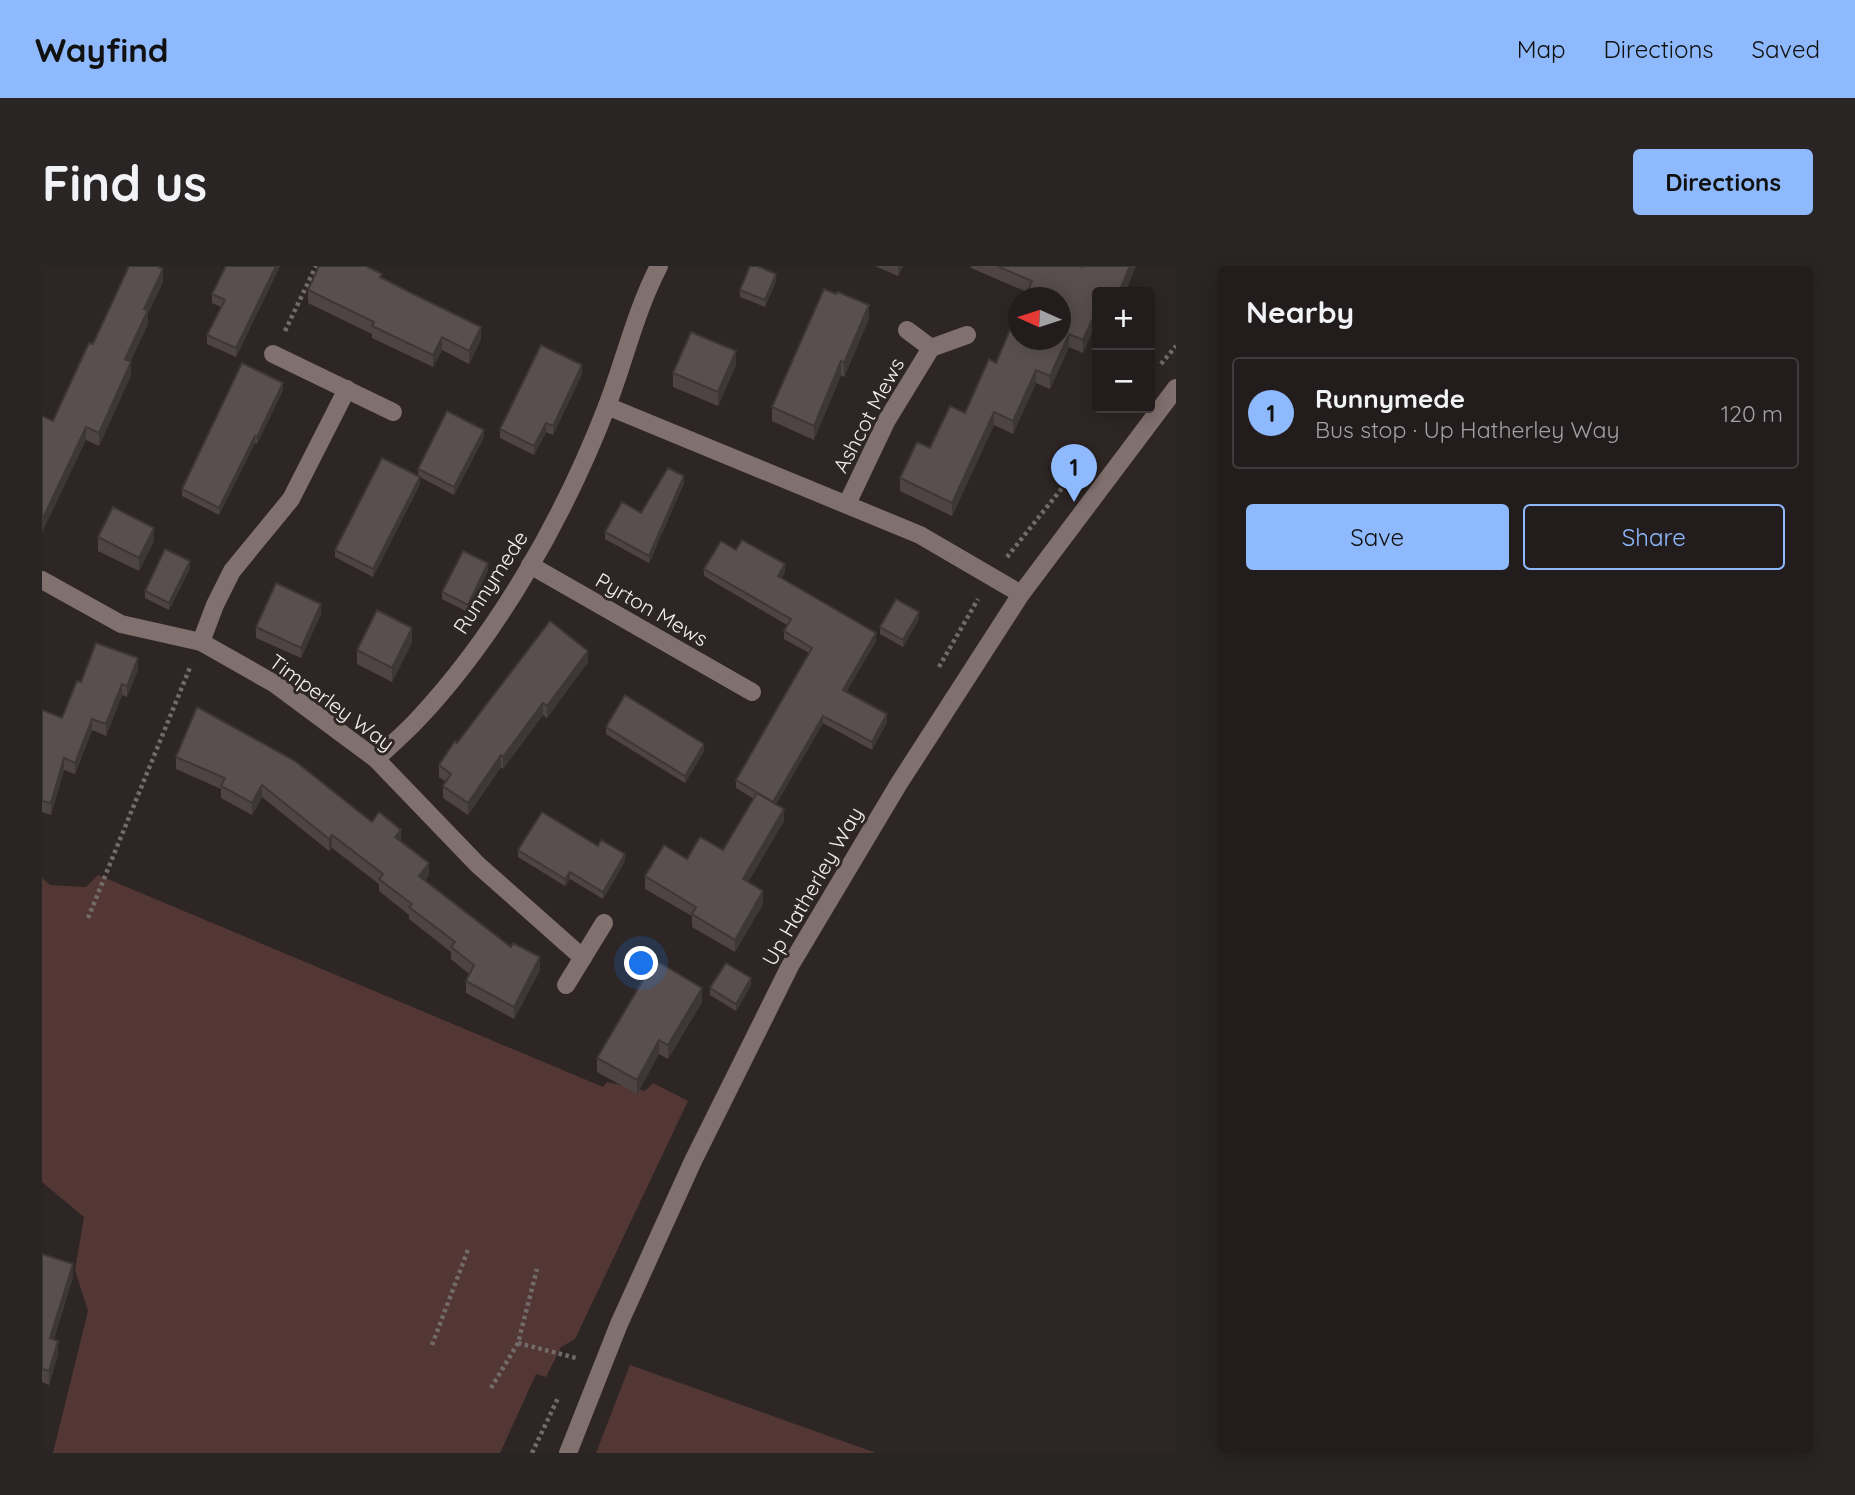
<!DOCTYPE html>
<meta charset="utf-8">
<style>
:root{--surface:#221c1c;--page:#2a2525;--text:#f1f3f6;--muted:#a2a1a3;--line:#3f3a3b;--accent:#8eb9fc}
body{margin:0;font-family:Quicksand,sans-serif;background:var(--page);color:var(--text)}
.controls{position:absolute;right:21px;top:21px;display:grid;overflow:hidden;border-radius:7px;box-shadow:0 4px 18px #0003}
.controls button{width:63px;height:63px;display:grid;place-items:center;padding:0;border:0;border-bottom:2px solid var(--line);background:var(--surface);color:var(--text);font:35px sans-serif}
.compass{position:absolute;left:966px;top:21px;width:63px;height:63px;border-radius:50%;background:var(--surface);box-shadow:0 4px 18px #0003;rotate:273deg}
.you{position:absolute;left:600px;top:698px;width:24px;height:24px;margin:-18px;border:5px solid #fff;border-radius:50%;background:#1a73e8;box-shadow:0 0 0 10px #1a73e833}
.badge{display:grid;place-items:center;width:46px;height:46px;border-radius:50%;background:var(--accent);color:#111;font-size:23px;font-weight:700}
.pin{position:absolute;translate:-50% -58px;filter:drop-shadow(0 2px 4px #0008)}
.pin::after{content:'';position:absolute;top:37px;width:24px;height:21px;background:inherit;clip-path:polygon(0 0,100% 0,50% 100%)}
.list{margin:0;padding:0;list-style:none}
h2{display:flex;justify-content:space-between;align-items:center;height:91px;margin:0;padding:0 28px;font-size:30px}
h2 small{font-size:23px;font-weight:400;color:var(--muted)}
.list li{display:grid;grid-template-columns:46px 1fr auto;gap:21px;align-items:center;box-sizing:border-box;height:112px;margin:0 14px 14px;padding:0 14px;border:2px solid var(--line);border-radius:7px}
.list b{display:block;font-size:26px;white-space:nowrap}
.list p{margin:0;font-size:23px;white-space:nowrap;color:var(--muted)}
.list em{font-size:23px;font-style:normal;color:var(--muted)}
.actions{display:flex;gap:14px;padding:21px 28px}
.actions a{flex:1;padding:16px 0;border:2px solid var(--accent);border-radius:7px;text-align:center;font-size:24px;color:var(--accent)}
.actions .main{background:var(--accent);color:#111}
.map{position:relative;flex:none;width:1134px;height:1187px;overflow:hidden;border-radius:7px}
header{display:flex;align-items:center;gap:42px;box-sizing:border-box;height:98px;padding:0 35px;background:var(--accent);color:#111}
header strong{font-size:33px}
nav{display:flex;gap:38px;margin-inline-start:auto;font-size:24px}
.intro{display:flex;align-items:center;justify-content:space-between;box-sizing:border-box;height:168px;padding:0 42px}
h1{margin:0;font-size:49px}
.button{padding:18px 32px;border-radius:7px;background:var(--accent);color:#111;font-size:24px;font-weight:700}
main{display:flex;gap:42px;padding:0 42px}
aside{flex:1;background:var(--surface);border-radius:7px;box-shadow:0 4px 18px #0003}
.map>svg:first-child{display:block}
.green{fill:#533734}
.lines{fill:none;stroke-linecap:round;stroke-linejoin:round}
.path{stroke:#726b6a;stroke-width:4.5;stroke-dasharray:3.5 3.5;stroke-linecap:butt}
.minor{stroke:#80706e;stroke-width:18}
.wall{fill:#4d4443}
.shaded-wall{fill:#3e3737}
.building{fill:#594f4e;stroke:#3e3737;stroke-width:2}
.labels{text-anchor:middle;dominant-baseline:central;stroke-width:6;stroke-linejoin:round;paint-order:stroke}
.street-label{font-size:21px;fill:#f4efee;stroke:#2e2625}
</style>
<header>
<strong>Wayfind</strong>
<nav><a>Map</a><a>Directions</a><a>Saved</a></nav>
</header>
<div class="intro"><h1>Find us</h1><a class="button">Directions</a></div>
<main>
<div class="map">
<svg width="1134" height="1187" viewBox="0 0 1134 1187">
<rect width="100%" height="100%" fill="#2e2625"/>
<g class="green">
<path d="M 56,609 L 561,821 L 565,816 L 603,825 L 611,817 L 646,835 L 533,1073 L 519,1081 L 504,1111 L 494,1108 L 458,1187 L 11,1187 L 46,1045 L 33,1004 L 42,951 L 0,916 L 0,612 L 8,619 L 44,621 Z"/>
<path d="M 588,1099 L 834,1187 L 554,1187 Z"/>
</g>
<g class="lines">
<g class="path">
<path d="M 243,65 L 274,0"/>
<path d="M 1119,98 L 1134,80"/>
<path d="M 965,291 L 1044,192"/>
<path d="M 897,401 L 936,333"/>
<path d="M 46,652 L 149,399"/>
<path d="M 476,1077 L 534,1092"/>
<path d="M 390,1079 L 427,981"/>
<path d="M 449,1122 L 476,1077 L 495,1003"/>
<path d="M 490,1187 L 516,1132"/>
</g>
<g class="minor">
<path d="M 865,64 L 889,82"/>
<path d="M 231,88 L 351,146"/>
<path d="M 565,140 L 878,269 L 979,328"/>
<path d="M 805,238 L 845,154 L 889,82 L 925,69"/>
<path d="M 488,299 L 710,426"/>
<path d="M 0,314 L 79,358 L 159,376 L 233,418 L 334,493 L 436,599 L 541,692"/>
<path d="M 159,376 L 173,339 L 190,305 L 249,233 L 305,123"/>
<path d="M 334,493 C 348,480 363,467 376,453 C 457,367 523,249 565,140 C 583,93 594,44 617,0"/>
<path d="M 524,719 L 562,657"/>
<path d="M 526,1187 L 577,1058 L 651,895 L 748,700 L 856,519 L 979,328 L 1134,122"/>
</g>
</g>
<g class="wall">
<path d="M 184,0 L 238,0 L 194,91 L 165,78 L 165,69 L 179,41 L 170,37 L 170,28 Z"/>
<path d="M 833,0 L 861,0 L 856,10 Z"/>
<path d="M 929,0 L 1037,0 L 1041,1 L 1042,0 L 1094,0 L 1083,26 L 1055,26 L 1055,69 L 1050,66 L 1041,87 L 1027,81 L 1008,123 L 994,117 L 971,168 L 952,159 L 910,250 L 858,225 L 858,212 L 923,147 L 954,97 L 985,26 L 929,2 Z"/>
<path d="M 340,12 L 439,73 L 427,98 L 400,84 L 391,101 L 330,72 L 330,68 L 266,37 L 266,24 Z"/>
<path d="M 734,15 L 723,41 L 698,31 L 698,24 Z"/>
<path d="M 121,16 L 106,47 L 106,58 L 88,96 L 89,109 L 57,180 L 44,174 L 11,155 L 51,78 Z"/>
<path d="M 827,53 L 802,111 L 799,109 L 772,174 L 730,155 L 730,141 Z"/>
<path d="M 694,99 L 676,140 L 631,121 L 631,107 Z"/>
<path d="M 540,108 L 511,169 L 504,166 L 492,189 L 458,172 L 458,163 Z"/>
<path d="M 241,124 L 215,178 L 213,177 L 177,249 L 140,230 L 140,223 Z"/>
<path d="M 442,171 L 412,229 L 378,211 L 378,218 L 331,311 L 293,291 L 293,284 L 376,210 L 376,203 Z"/>
<path d="M 642,217 L 607,297 L 563,273 L 563,266 L 599,247 Z"/>
<path d="M 56,271 L 112,275 L 97,305 L 56,285 Z"/>
<path d="M 694,284 L 743,306 L 739,312 L 834,375 L 804,426 L 845,456 L 830,484 L 781,457 L 734,538 L 742,555 L 706,616 L 721,638 L 693,686 L 650,661 L 650,650 L 603,623 L 603,610 L 645,593 L 681,584 L 712,533 L 694,522 L 694,514 L 767,387 L 742,373 L 742,365 L 745,359 L 662,310 L 662,303 Z"/>
<path d="M 148,302 L 127,344 L 103,332 L 103,325 Z"/>
<path d="M 446,304 L 426,346 L 400,333 L 400,326 Z"/>
<path d="M 279,348 L 259,392 L 214,372 L 214,361 Z"/>
<path d="M 877,353 L 861,381 L 838,368 L 838,361 Z"/>
<path d="M 370,376 L 350,416 L 315,398 L 315,384 Z"/>
<path d="M 546,396 L 505,452 L 501,449 L 461,503 L 459,501 L 426,549 L 401,532 L 401,520 L 404,516 L 397,511 L 397,499 Z"/>
<path d="M 96,404 L 85,431 L 80,429 L 64,470 L 50,464 L 33,508 L 22,504 L 9,549 L 0,546 L 0,445 L 20,452 Z"/>
<path d="M 564,461 L 662,485 L 643,517 L 564,468 Z"/>
<path d="M 134,491 L 330,556 L 359,575 L 387,609 L 383,614 L 498,704 L 472,753 L 424,727 L 424,715 L 427,708 L 409,693 L 409,686 L 367,653 L 367,649 L 337,625 L 337,618 L 290,582 L 287,585 L 220,531 L 210,549 L 179,532 L 179,523 L 134,503 Z"/>
<path d="M 556,580 L 583,595 L 561,633 L 528,613 L 523,620 L 476,591 L 476,584 Z"/>
<path d="M 709,719 L 694,745 L 668,729 L 668,722 Z"/>
<path d="M 660,736 L 626,793 L 617,788 L 595,828 L 555,806 L 555,792 Z"/>
<path d="M 0,988 L 31,1011 L 12,1073 L 16,1088 L 7,1119 L 0,1116 Z"/>
</g>
<g class="shaded-wall">
<path d="M 234,0 L 238,0 L 194,91 L 194,82 Z"/>
<path d="M 856,0 L 861,0 L 856,10 Z"/>
<path d="M 1088,0 L 1094,0 L 1083,26 L 1077,26 Z"/>
<path d="M 121,3 L 121,16 L 106,47 L 106,58 L 83,106 L 83,93 L 102,43 Z"/>
<path d="M 734,8 L 734,15 L 723,41 L 723,34 Z"/>
<path d="M 827,39 L 827,53 L 802,111 L 802,97 Z"/>
<path d="M 1050,54 L 1050,66 L 1041,87 L 1041,74 Z"/>
<path d="M 439,61 L 439,73 L 427,98 L 427,85 Z"/>
<path d="M 1027,68 L 1027,81 L 1008,123 L 1008,110 Z"/>
<path d="M 400,71 L 400,84 L 391,101 L 391,89 Z"/>
<path d="M 694,85 L 694,99 L 676,140 L 676,126 Z"/>
<path d="M 799,95 L 799,109 L 772,174 L 772,160 Z"/>
<path d="M 89,96 L 89,109 L 57,180 L 57,167 Z"/>
<path d="M 540,99 L 540,108 L 511,169 L 511,160 Z"/>
<path d="M 994,104 L 994,117 L 971,168 L 971,155 Z"/>
<path d="M 241,117 L 241,124 L 215,178 L 215,171 Z"/>
<path d="M 952,146 L 952,159 L 910,250 L 910,237 Z"/>
<path d="M 504,157 L 504,166 L 492,189 L 492,180 Z"/>
<path d="M 44,161 L 44,174 L 0,267 L 0,254 Z"/>
<path d="M 442,164 L 442,171 L 412,229 L 412,221 Z"/>
<path d="M 213,170 L 213,177 L 177,249 L 177,242 Z"/>
<path d="M 642,210 L 642,217 L 607,297 L 607,290 Z"/>
<path d="M 378,211 L 378,218 L 331,311 L 331,303 Z"/>
<path d="M 112,262 L 112,275 L 97,305 L 97,292 Z"/>
<path d="M 148,295 L 148,302 L 127,344 L 127,337 Z"/>
<path d="M 446,297 L 446,304 L 426,346 L 426,339 Z"/>
<path d="M 743,298 L 743,306 L 736,318 L 736,310 Z"/>
<path d="M 279,338 L 279,348 L 259,392 L 259,382 Z"/>
<path d="M 877,346 L 877,353 L 861,381 L 861,374 Z"/>
<path d="M 370,362 L 370,376 L 350,416 L 350,402 Z"/>
<path d="M 834,367 L 834,375 L 801,432 L 801,424 Z"/>
<path d="M 546,385 L 546,396 L 505,452 L 505,440 Z"/>
<path d="M 96,392 L 96,404 L 85,431 L 85,420 Z"/>
<path d="M 80,418 L 80,429 L 64,470 L 64,458 Z"/>
<path d="M 501,437 L 501,449 L 461,503 L 461,491 Z"/>
<path d="M 845,448 L 845,456 L 830,484 L 830,476 Z"/>
<path d="M 781,450 L 781,457 L 731,544 L 731,536 Z"/>
<path d="M 50,453 L 50,464 L 33,508 L 33,497 Z"/>
<path d="M 662,478 L 662,485 L 643,517 L 643,510 Z"/>
<path d="M 459,489 L 459,501 L 426,549 L 426,537 Z"/>
<path d="M 22,492 L 22,504 L 9,549 L 9,537 Z"/>
<path d="M 220,519 L 220,531 L 210,549 L 210,537 Z"/>
<path d="M 742,543 L 742,555 L 701,625 L 701,613 Z"/>
<path d="M 359,564 L 359,576 L 353,571 Z"/>
<path d="M 290,569 L 290,582 L 287,585 L 287,573 Z"/>
<path d="M 583,588 L 583,595 L 561,633 L 561,626 Z"/>
<path d="M 387,597 L 387,609 L 377,622 L 377,610 Z"/>
<path d="M 528,606 L 528,613 L 523,620 L 523,613 Z"/>
<path d="M 721,625 L 721,638 L 693,686 L 693,674 Z"/>
<path d="M 498,691 L 498,704 L 472,753 L 472,741 Z"/>
<path d="M 709,712 L 709,719 L 694,745 L 694,738 Z"/>
<path d="M 660,722 L 660,736 L 626,793 L 626,779 Z"/>
<path d="M 617,774 L 617,788 L 595,828 L 595,814 Z"/>
<path d="M 31,998 L 31,1011 L 8,1085 L 8,1072 Z"/>
<path d="M 16,1075 L 16,1088 L 7,1119 L 7,1105 Z"/>
</g>
<g class="building">
<path d="M 87,0 L 115,0 L 121,3 L 102,43 L 106,44 L 83,93 L 89,96 L 57,167 L 44,161 L 0,254 L 0,150 L 11,155 L 47,77 L 51,78 Z"/>
<path d="M 184,0 L 234,0 L 194,82 L 165,69 L 183,34 L 170,28 Z"/>
<path d="M 277,0 L 324,0 L 340,8 L 338,11 L 371,28 L 439,61 L 427,85 L 400,71 L 391,89 L 330,60 L 332,56 L 266,24 Z"/>
<path d="M 708,0 L 715,0 L 734,8 L 723,34 L 698,24 Z"/>
<path d="M 955,0 L 1037,0 L 1041,1 L 1042,0 L 1088,0 L 1077,26 L 1055,26 L 1055,56 L 1050,54 L 1041,74 L 1027,68 L 1008,110 L 994,104 L 971,155 L 952,146 L 910,237 L 858,212 L 875,176 L 888,182 L 908,140 L 923,147 L 947,93 L 954,97 L 976,45 L 976,74 L 1018,74 L 1018,32 L 983,32 L 990,15 Z"/>
<path d="M 782,23 L 794,28 L 796,26 L 827,39 L 802,97 L 799,95 L 772,160 L 730,141 Z"/>
<path d="M 649,66 L 694,85 L 676,126 L 631,107 Z"/>
<path d="M 499,79 L 540,99 L 511,160 L 504,157 L 492,180 L 458,163 Z"/>
<path d="M 200,97 L 241,117 L 215,171 L 213,170 L 177,242 L 140,223 Z"/>
<path d="M 405,145 L 442,164 L 412,221 L 376,203 Z"/>
<path d="M 340,192 L 378,211 L 331,303 L 293,284 Z"/>
<path d="M 626,202 L 642,210 L 607,290 L 563,266 L 580,236 L 599,247 Z"/>
<path d="M 71,241 L 112,262 L 97,292 L 56,271 Z"/>
<path d="M 700,274 L 743,298 L 736,310 L 834,367 L 801,424 L 845,448 L 830,476 L 781,450 L 731,536 L 694,514 L 770,382 L 742,365 L 749,353 L 662,303 L 679,275 L 694,284 Z"/>
<path d="M 123,283 L 148,295 L 127,337 L 103,325 Z"/>
<path d="M 421,285 L 446,297 L 426,339 L 400,326 Z"/>
<path d="M 234,317 L 279,338 L 259,382 L 214,361 Z"/>
<path d="M 854,333 L 877,346 L 861,374 L 838,361 Z"/>
<path d="M 335,344 L 370,362 L 350,402 L 315,384 Z"/>
<path d="M 508,355 L 546,385 L 505,440 L 501,437 L 461,491 L 459,489 L 426,537 L 401,520 L 409,508 L 397,499 L 413,475 L 415,477 Z"/>
<path d="M 54,377 L 96,392 L 85,420 L 80,418 L 64,458 L 50,453 L 33,497 L 22,492 L 9,537 L 0,535 L 0,444 L 20,452 L 35,415 L 39,416 Z"/>
<path d="M 583,429 L 662,478 L 643,510 L 564,461 Z"/>
<path d="M 155,441 L 253,495 L 330,556 L 337,546 L 359,564 L 353,571 L 387,597 L 377,610 L 469,681 L 471,677 L 498,691 L 472,741 L 424,715 L 432,699 L 409,681 L 413,676 L 367,641 L 370,638 L 337,613 L 341,608 L 290,569 L 287,573 L 220,519 L 210,537 L 179,520 L 183,512 L 134,491 Z"/>
<path d="M 715,527 L 742,543 L 701,613 L 721,625 L 693,674 L 650,648 L 654,641 L 603,610 L 622,579 L 645,593 L 658,571 L 681,584 Z"/>
<path d="M 500,546 L 556,580 L 559,574 L 583,588 L 561,626 L 528,606 L 523,613 L 476,584 Z"/>
<path d="M 613,694 L 660,722 L 626,779 L 617,774 L 595,814 L 555,792 Z"/>
<path d="M 684,697 L 709,712 L 694,738 L 668,722 Z"/>
<path d="M 0,988 L 31,998 L 8,1072 L 16,1075 L 7,1105 L 0,1103 Z"/>
</g>
<g class="labels">
<g class="street-label">
<text transform="translate(826 149) rotate(-62)">Ashcot Mews</text>
<text transform="translate(448 316) rotate(-57)">Runnymede</text>
<text transform="translate(610 343) rotate(30)">Pyrton Mews</text>
<text transform="translate(290 436) rotate(36)">Timperley Way</text>
<text transform="translate(770 620) rotate(-60)">Up Hatherley Way</text>
</g>
</g>
</svg>
<div class="controls">
<button>+</button>
<button>−</button>
</div>
<svg class="compass" viewBox="-18 -18 36 36"><path d="M0-13l5 13h-10z" fill="#e53935"/><path d="M0 13l5-13h-10z" fill="#a2a1a3"/></svg>
<div class="you"></div>
<div class="pin badge" style="left:1032px;top:236px">1</div>
</div>
<aside>
<h2>Nearby<small></small></h2>
<ul class="list">
<li><span class="badge">1</span><div><b>Runnymede</b><p>Bus stop · Up Hatherley Way</p></div><em>120 m</em></li>
</ul>
<div class="actions"><a class="main">Save</a><a>Share</a></div>
</aside>
</main>
